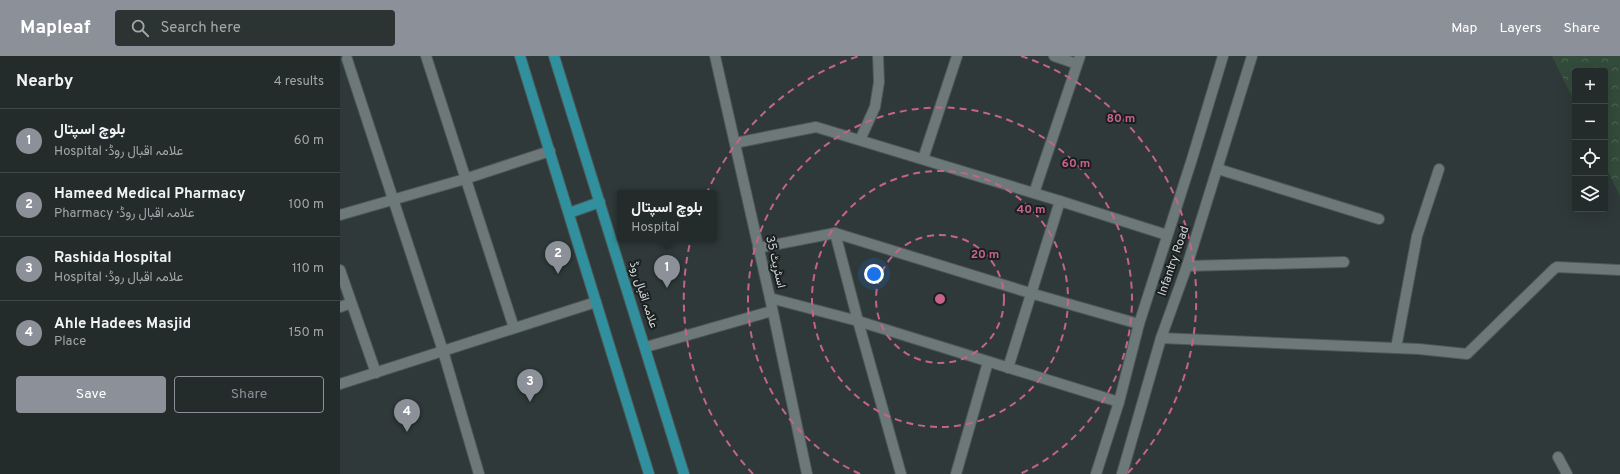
<!DOCTYPE html>
<meta charset="utf-8">
<style>
:root{--surface:#232b2b;--page:#2b3333;--text:#f1f3f6;--muted:#a3a7a9;--line:#404747;--accent:#8c9099}
body{margin:0;font-family:Overpass,Vazirmatn,sans-serif;background:var(--page);color:var(--text)}
.controls{position:absolute;right:12px;top:12px;display:grid;overflow:hidden;border-radius:4px;box-shadow:0 4px 16px #0002}
.controls button{width:36px;height:36px;display:grid;place-items:center;padding:0;border:0;border-bottom:1px solid var(--line);background:var(--surface);color:var(--text);font:20px sans-serif}
.you{position:absolute;left:534px;top:218px;width:14px;height:14px;margin:-10px;border:3px solid #fff;border-radius:50%;background:#1a73e8;box-shadow:0 0 0 6px #1a73e833}
.badge{display:grid;place-items:center;width:26px;height:26px;border-radius:50%;background:var(--accent);color:#fff;font-size:13px;font-weight:700}
.pin{position:absolute;translate:-50% -33px;filter:drop-shadow(0 1px 2px #0008)}
.pin::after{content:'';position:absolute;top:21px;width:14px;height:12px;background:inherit;clip-path:polygon(0 0,100% 0,50% 100%)}
.popup{position:absolute;left:277px;top:134px;width:100px;height:52px;box-sizing:border-box;display:grid;place-content:center;border-radius:4px;background:var(--surface);filter:drop-shadow(0 1px 3px #0005);font-size:13px;white-space:nowrap;color:var(--muted)}
.popup b{font-size:15px;color:var(--text)}
.popup::after{content:'';position:absolute;left:50%;top:100%;margin-left:-8px;border:8px solid transparent;border-top-color:var(--surface)}
.list{margin:0;padding:0;list-style:none}
h2{display:flex;justify-content:space-between;align-items:center;height:52px;margin:0;padding:0 16px;font-size:17px}
h2 small{font-size:13px;font-weight:400;color:var(--muted)}
.list li{display:grid;grid-template-columns:26px 1fr auto;gap:12px;align-items:center;box-sizing:border-box;height:64px;padding:0 16px;border-top:1px solid var(--line)}
.list b{display:block;font-size:15px;white-space:nowrap}
.list p{margin:0;font-size:13px;white-space:nowrap;color:var(--muted)}
.list em{font-size:13px;font-style:normal;color:var(--muted)}
.actions{display:flex;gap:8px;padding:12px 16px}
.actions a{flex:1;padding:9px 0;border:1px solid var(--accent);border-radius:4px;text-align:center;font-size:14px;color:var(--accent)}
.actions .main{background:var(--accent);color:#fff}
.icon{flex:none;width:22px;height:22px;fill:none;stroke:currentColor;stroke-width:2;stroke-linecap:round;stroke-linejoin:round}
.map{position:relative;flex:none;width:1280px;height:418px;overflow:hidden}
header{display:flex;align-items:center;gap:24px;box-sizing:border-box;height:56px;padding:0 20px;background:var(--accent);color:#fff}
header strong{font-size:19px}
nav{display:flex;gap:22px;margin-inline-start:auto;font-size:14px}
.search{width:280px;height:36px;background:var(--page);display:flex;align-items:center;gap:10px;box-sizing:border-box;padding:0 14px;border-radius:4px;color:var(--muted);font-size:15px}
main{display:flex}
aside{flex:1;background:var(--surface)}
.map>svg:first-child{display:block}
.park{fill:url(#park-crowns)}
.lines{fill:none;stroke-linecap:round;stroke-linejoin:round}
.minor-casing{stroke:#4e5656;stroke-width:12}
.secondary-casing{stroke:#4e5656;stroke-width:12}
.primary-casing{stroke:#4e5656;stroke-width:12}
.minor{stroke:#6d7978;stroke-width:10}
.secondary{stroke:#6d7978;stroke-width:10}
.primary{stroke:#31909d;stroke-width:10}
.ring{fill:none;stroke:#c6638b;stroke-width:2;stroke-dasharray:7 5}
.labels{text-anchor:middle;dominant-baseline:central;stroke-width:4;stroke-linejoin:round;paint-order:stroke}
.street-label{font-size:12px;fill:#cdd4d3;stroke:#1b1f1f}
.centre{fill:#c6638b;stroke:#1b1f1f;stroke-width:2}
.ring-label{font-size:12px;text-anchor:middle;font-weight:bold;fill:#c6638b;stroke:#1b1f1f;stroke-width:4;stroke-linejoin:round;paint-order:stroke}
</style>
<header>
<strong>Mapleaf</strong>
<div class="search"><svg class="icon" aria-label="search" viewBox="0 0 24 24"><circle cx="10" cy="10" r="6"/><path d="M15 15l6 6"/></svg>Search here</div>
<nav><a>Map</a><a>Layers</a><a>Share</a></nav>
</header>
<main>
<aside>
<h2>Nearby<small>4 results</small></h2>
<ul class="list">
<li><span class="badge">1</span><div><b>بلوچ اسپتال</b><p>Hospital · علامہ اقبال روڈ</p></div><em>60 m</em></li>
<li><span class="badge">2</span><div><b>Hameed Medical Pharmacy</b><p>Pharmacy · علامہ اقبال روڈ</p></div><em>100 m</em></li>
<li><span class="badge">3</span><div><b>Rashida Hospital</b><p>Hospital · علامہ اقبال روڈ</p></div><em>110 m</em></li>
<li><span class="badge">4</span><div><b>Ahle Hadees Masjid</b><p>Place</p></div><em>150 m</em></li>
</ul>
<div class="actions"><a class="main">Save</a><a>Share</a></div>
</aside>
<div class="map">
<svg width="1280" height="418" viewBox="0 0 1280 418">
<defs>
<pattern id="park-crowns" width="20" height="18" patternUnits="userSpaceOnUse"><rect width="20" height="18" fill="#334b3b"/><path d="M2 6a3 3 0 1 1 6 0M12 15a3 3 0 1 1 6 0" fill="none" stroke="#4f6456"/></pattern>
</defs>
<rect width="100%" height="100%" fill="#2f3939"/>
<path class="park" d="M 1212,0 L 1280,0 L 1280,140 L 1265,109 L 1265,15 L 1235,15 L 1235,47 Z"/>
<g class="lines">
<g class="minor-casing">
<g id="minor">
<path d="M 86,0 L 174,272"/>
<path d="M 375,0 L 430,242 L 467,418"/>
<path d="M 714,0 L 737,8"/>
<path d="M 7,3 L 103,295 L 139,418"/>
<path d="M 520,84 L 535,51 L 539,26 L 538,0"/>
<path d="M 395,87 L 476,71 L 720,145"/>
<path d="M 583,103 L 617,0"/>
<path d="M 878,113 L 1039,163"/>
<path d="M 694,137 L 740,0"/>
<path d="M 0,159 L 125,123 L 210,95"/>
<path d="M 495,177 L 518,265 L 561,418"/>
<path d="M 418,192 L 495,177 L 690,237 L 799,268"/>
<path d="M 847,210 L 1004,206"/>
<path d="M 0,214 L 36,317"/>
<path d="M 430,242 L 518,265 L 779,346"/>
<path d="M 0,251 L 11,247"/>
<path d="M 821,282 L 1079,293 L 1127,298 L 1214,213 L 1217,211 L 1280,214"/>
<path d="M 306,291 L 432,255"/>
<path d="M 1056,292 L 1077,180 L 1099,113"/>
<path d="M 668,312 L 720,145 L 827,179"/>
<path d="M 0,328 L 256,246"/>
<path d="M 1218,401 L 1227,418"/>
<path d="M 616,418 L 648,306"/>
</g>
</g>
<g class="secondary-casing">
<g id="secondary">
<path d="M 756,418 L 779,346 L 799,268 L 852,103 L 883,0"/>
<path d="M 782,418 L 821,282 L 847,210 L 912,0"/>
</g>
</g>
<g class="primary-casing">
<g id="primary">
<path d="M 180,0 L 309,418"/>
<path d="M 214,0 L 344,418"/>
<path d="M 229,157 L 260,146"/>
</g>
</g>
<use href="#minor" class="minor"/>
<use href="#secondary" class="secondary"/>
<use href="#primary" class="primary"/>
</g>
<g class="ring">
<circle cx="600" cy="243" r="64"/>
<circle cx="600" cy="243" r="128"/>
<path d="M520 418A192 192 0 1 1 680 418"/>
<path d="M413 418A256 256 0 0 1 519 0M681 0A256 256 0 0 1 787 418"/>
</g>
<g class="labels">
<g class="street-label">
<text transform="translate(834 205) rotate(-71)">Infantry Road</text>
<text transform="translate(435 206) rotate(77)">اسٹریٹ 35</text>
<text transform="translate(303 239) rotate(72)">علامہ اقبال روڈ</text>
</g>
</g>
<circle cx="600" cy="243" r="6" class="centre"/>
<g class="ring-label">
<text x="781" y="66">80 m</text>
<text x="736" y="111">60 m</text>
<text x="691" y="157">40 m</text>
<text x="645" y="202">20 m</text>
</g>
</svg>
<div class="controls">
<button>+</button>
<button>−</button>
<button><svg class="icon" aria-label="locate" viewBox="0 0 24 24"><circle cx="12" cy="12" r="6"/><path d="M12 2v4M12 18v4M2 12h4M18 12h4"/></svg></button>
<button><svg class="icon" aria-label="layers" viewBox="0 0 24 24"><path d="M12 4l9 5-9 5-9-5zM3 14l9 5 9-5"/></svg></button>
</div>
<div class="you"></div>
<div class="pin badge" style="left:327px;top:232px">1</div>
<div class="popup"><b>بلوچ اسپتال</b>Hospital</div>
<div class="pin badge" style="left:218px;top:218px">2</div>
<div class="pin badge" style="left:190px;top:346px">3</div>
<div class="pin badge" style="left:67px;top:376px">4</div>
</div>
</main>
